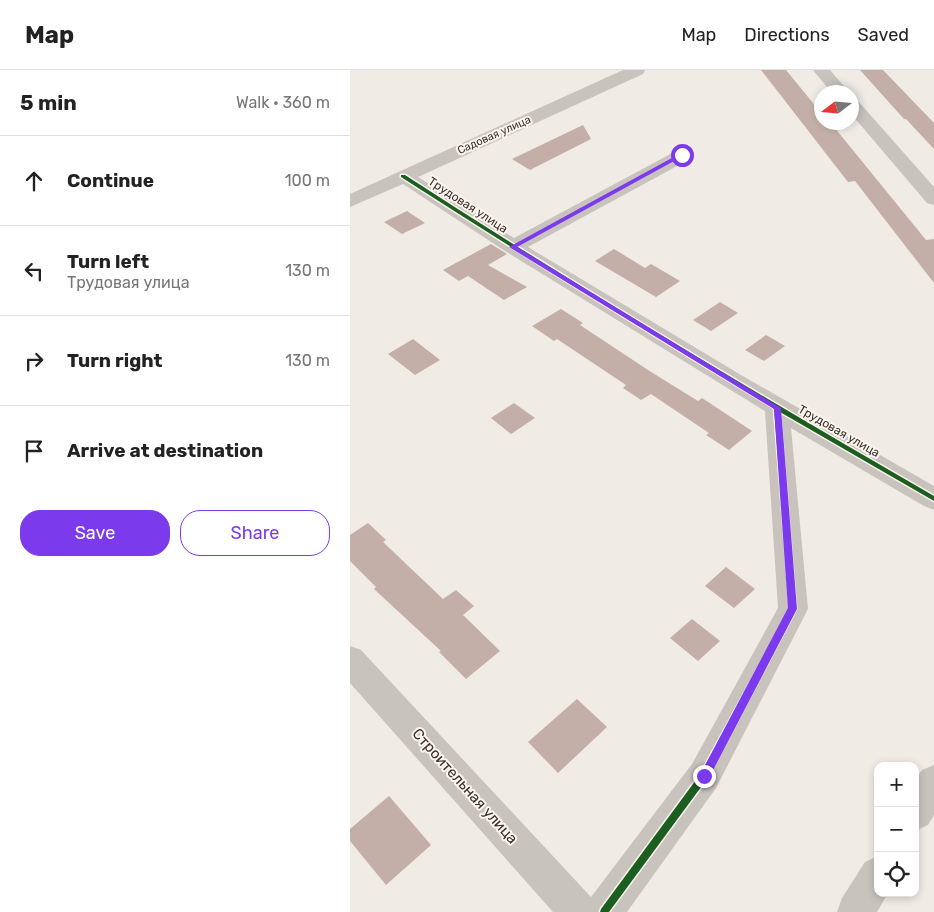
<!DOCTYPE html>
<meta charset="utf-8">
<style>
:root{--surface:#fff;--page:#f2f2f2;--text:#222;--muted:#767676;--line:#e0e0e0;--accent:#7c3aed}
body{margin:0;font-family:Rubik,sans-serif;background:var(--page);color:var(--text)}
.controls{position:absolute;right:15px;bottom:15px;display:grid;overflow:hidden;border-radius:10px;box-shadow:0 2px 8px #0003}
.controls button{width:45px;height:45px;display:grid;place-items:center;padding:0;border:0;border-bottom:1px solid var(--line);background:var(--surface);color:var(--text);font:25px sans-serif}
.compass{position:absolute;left:464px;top:15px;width:45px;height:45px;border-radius:50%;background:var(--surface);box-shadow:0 2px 8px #0003;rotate:254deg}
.stop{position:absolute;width:15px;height:15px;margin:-11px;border:4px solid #7c3aed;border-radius:50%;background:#fff}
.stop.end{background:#7c3aed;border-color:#fff;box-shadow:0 1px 5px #0008}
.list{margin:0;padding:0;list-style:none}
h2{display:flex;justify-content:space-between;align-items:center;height:65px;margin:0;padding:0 20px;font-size:21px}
h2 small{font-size:16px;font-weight:400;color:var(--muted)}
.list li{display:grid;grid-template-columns:32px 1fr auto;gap:15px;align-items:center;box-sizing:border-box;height:90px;padding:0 20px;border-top:1px solid var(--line)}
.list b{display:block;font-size:19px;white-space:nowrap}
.list p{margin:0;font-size:16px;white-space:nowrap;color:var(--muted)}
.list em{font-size:16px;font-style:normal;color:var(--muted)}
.actions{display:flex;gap:10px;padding:15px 20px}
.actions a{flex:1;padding:11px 0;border:1px solid var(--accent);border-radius:20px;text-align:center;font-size:18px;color:var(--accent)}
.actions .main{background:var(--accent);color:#fff}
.icon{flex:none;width:28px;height:28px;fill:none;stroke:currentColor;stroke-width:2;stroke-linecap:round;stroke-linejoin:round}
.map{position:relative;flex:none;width:584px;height:842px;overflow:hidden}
header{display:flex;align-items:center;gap:30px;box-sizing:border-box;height:70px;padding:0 25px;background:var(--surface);border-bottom:1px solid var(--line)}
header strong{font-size:24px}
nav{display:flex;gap:28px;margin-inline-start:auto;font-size:18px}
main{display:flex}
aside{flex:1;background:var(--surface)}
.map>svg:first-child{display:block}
.building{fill:#c3afa7}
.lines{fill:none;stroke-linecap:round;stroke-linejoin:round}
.minor{fill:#c9c3be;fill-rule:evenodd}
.cycleway-casing{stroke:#fbf5ee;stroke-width:3}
.cycleway{fill:#1b5e20;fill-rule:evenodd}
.route{fill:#7c3aed}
.labels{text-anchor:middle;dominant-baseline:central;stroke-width:4;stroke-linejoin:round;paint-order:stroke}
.far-street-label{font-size:11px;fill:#3b302b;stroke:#fbf5ee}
.street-label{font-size:12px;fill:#3b302b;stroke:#fbf5ee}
.near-street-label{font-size:15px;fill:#3b302b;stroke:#fbf5ee}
</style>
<header>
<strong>Map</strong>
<nav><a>Map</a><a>Directions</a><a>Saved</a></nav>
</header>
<main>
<aside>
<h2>5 min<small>Walk · 360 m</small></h2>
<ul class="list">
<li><svg class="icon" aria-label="ahead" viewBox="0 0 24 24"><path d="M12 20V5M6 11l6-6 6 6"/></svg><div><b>Continue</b></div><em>100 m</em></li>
<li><svg class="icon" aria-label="left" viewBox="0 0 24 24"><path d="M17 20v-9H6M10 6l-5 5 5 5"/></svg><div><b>Turn left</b><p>Трудовая улица</p></div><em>130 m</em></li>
<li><svg class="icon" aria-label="right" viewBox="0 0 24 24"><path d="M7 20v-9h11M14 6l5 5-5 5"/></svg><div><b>Turn right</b></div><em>130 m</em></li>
<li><svg class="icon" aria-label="arrive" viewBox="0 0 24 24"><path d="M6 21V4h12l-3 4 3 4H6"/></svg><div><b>Arrive at destination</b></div></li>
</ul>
<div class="actions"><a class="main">Save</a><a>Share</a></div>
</aside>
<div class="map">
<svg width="584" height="842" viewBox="0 0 584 842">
<rect width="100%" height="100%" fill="#f0ebe5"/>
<g class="building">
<path d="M 411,0 L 436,0 L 472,44 L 472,52 L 480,52 L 576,170 L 584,169 L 584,213 L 505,111 L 498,112 Z"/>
<path d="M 510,0 L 533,0 L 584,53 L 584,79 L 556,49 L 554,49 Z"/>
<path d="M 233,55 L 241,69 L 180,100 L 162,89 Z"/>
<path d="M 57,141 L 75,153 L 52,164 L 34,152 Z"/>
<path d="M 141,174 L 157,184 L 138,195 L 177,217 L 154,230 L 118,206 L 109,211 L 93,200 Z"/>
<path d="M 264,179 L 295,198 L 301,194 L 330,211 L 306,227 L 245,191 Z"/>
<path d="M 370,232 L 388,243 L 361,261 L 343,250 Z"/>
<path d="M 211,239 L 233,253 L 230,255 L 298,300 L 348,331 L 352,328 L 402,361 L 379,380 L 356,365 L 359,363 L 301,324 L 291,330 L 273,318 L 276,315 L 207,269 L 204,271 L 182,256 Z"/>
<path d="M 416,265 L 435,276 L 414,291 L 395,280 Z"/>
<path d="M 63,269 L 90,290 L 65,305 L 38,284 Z"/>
<path d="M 164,333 L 185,348 L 161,364 L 141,348 Z"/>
<path d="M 18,453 L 36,470 L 33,472 L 93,529 L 106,520 L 124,536 L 113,545 L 150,581 L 116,609 L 89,582 L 91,581 L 24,519 L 26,517 L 0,491 L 0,465 Z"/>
<path d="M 376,497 L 405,519 L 384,538 L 355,516 Z"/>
<path d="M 342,549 L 370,571 L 348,591 L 320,568 Z"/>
<path d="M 227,629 L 257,657 L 208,703 L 178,672 Z"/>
<path d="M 39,726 L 81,775 L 36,815 L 0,771 L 0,759 Z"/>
</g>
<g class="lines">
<g class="minor">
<path d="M 273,0 L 295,0 L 293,4 L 68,107 L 164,168 L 326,81 L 333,79 L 340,81 L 342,85 L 340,89 L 178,177 L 391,305 L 584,416 L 584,440 L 574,436 L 441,358 L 458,539 L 366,718 L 277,842 L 203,842 L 0,613 L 0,576 L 11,580 L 241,827 L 342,694 L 428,538 L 415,341 L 155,181 L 53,114 L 0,137 L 0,124 Z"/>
<path d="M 463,0 L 480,0 L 499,22 L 481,22 Z"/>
<path d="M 502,30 L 508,31 L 584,117 L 584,135 L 577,133 L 502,45 Z"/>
<path d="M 584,695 L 584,745 L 578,755 L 565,761 L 565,710 L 572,700 Z"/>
<path d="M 528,786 L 528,823 L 538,823 L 527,842 L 487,842 L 492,828 L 515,792 Z"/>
</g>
<g class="cycleway-casing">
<path id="cycleway" d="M 51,105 L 55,105 C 228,217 405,323 584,426 L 584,431 L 430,342 L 446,539 L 357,709 L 259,842 L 250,842 L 251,839 L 351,703 L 440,539 L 424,338 C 299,263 174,186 51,107 Z"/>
</g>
<use href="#cycleway" class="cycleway"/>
</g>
<path class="route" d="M 331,83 L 335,85 L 167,177 L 431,338 L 447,539 L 358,710 L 354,711 L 351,710 L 349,706 L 351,703 L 438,538 L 424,339 L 159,177 Z"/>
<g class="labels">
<g class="far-street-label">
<text transform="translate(144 65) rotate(-24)">Садовая улица</text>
</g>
<g class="street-label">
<text transform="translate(118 135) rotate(33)">Трудовая улица</text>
<text transform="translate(489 361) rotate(30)">Трудовая улица</text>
</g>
<g class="near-street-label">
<text transform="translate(115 716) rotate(48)">Строительная улица</text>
</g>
</g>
</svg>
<div class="controls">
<button>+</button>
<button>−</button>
<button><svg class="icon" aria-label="locate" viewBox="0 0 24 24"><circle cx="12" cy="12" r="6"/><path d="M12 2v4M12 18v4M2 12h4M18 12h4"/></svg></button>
</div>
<svg class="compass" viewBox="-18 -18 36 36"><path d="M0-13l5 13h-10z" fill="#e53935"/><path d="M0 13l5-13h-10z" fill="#767676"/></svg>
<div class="stop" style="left:332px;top:85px"></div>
<div class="stop end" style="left:354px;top:706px"></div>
</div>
</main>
